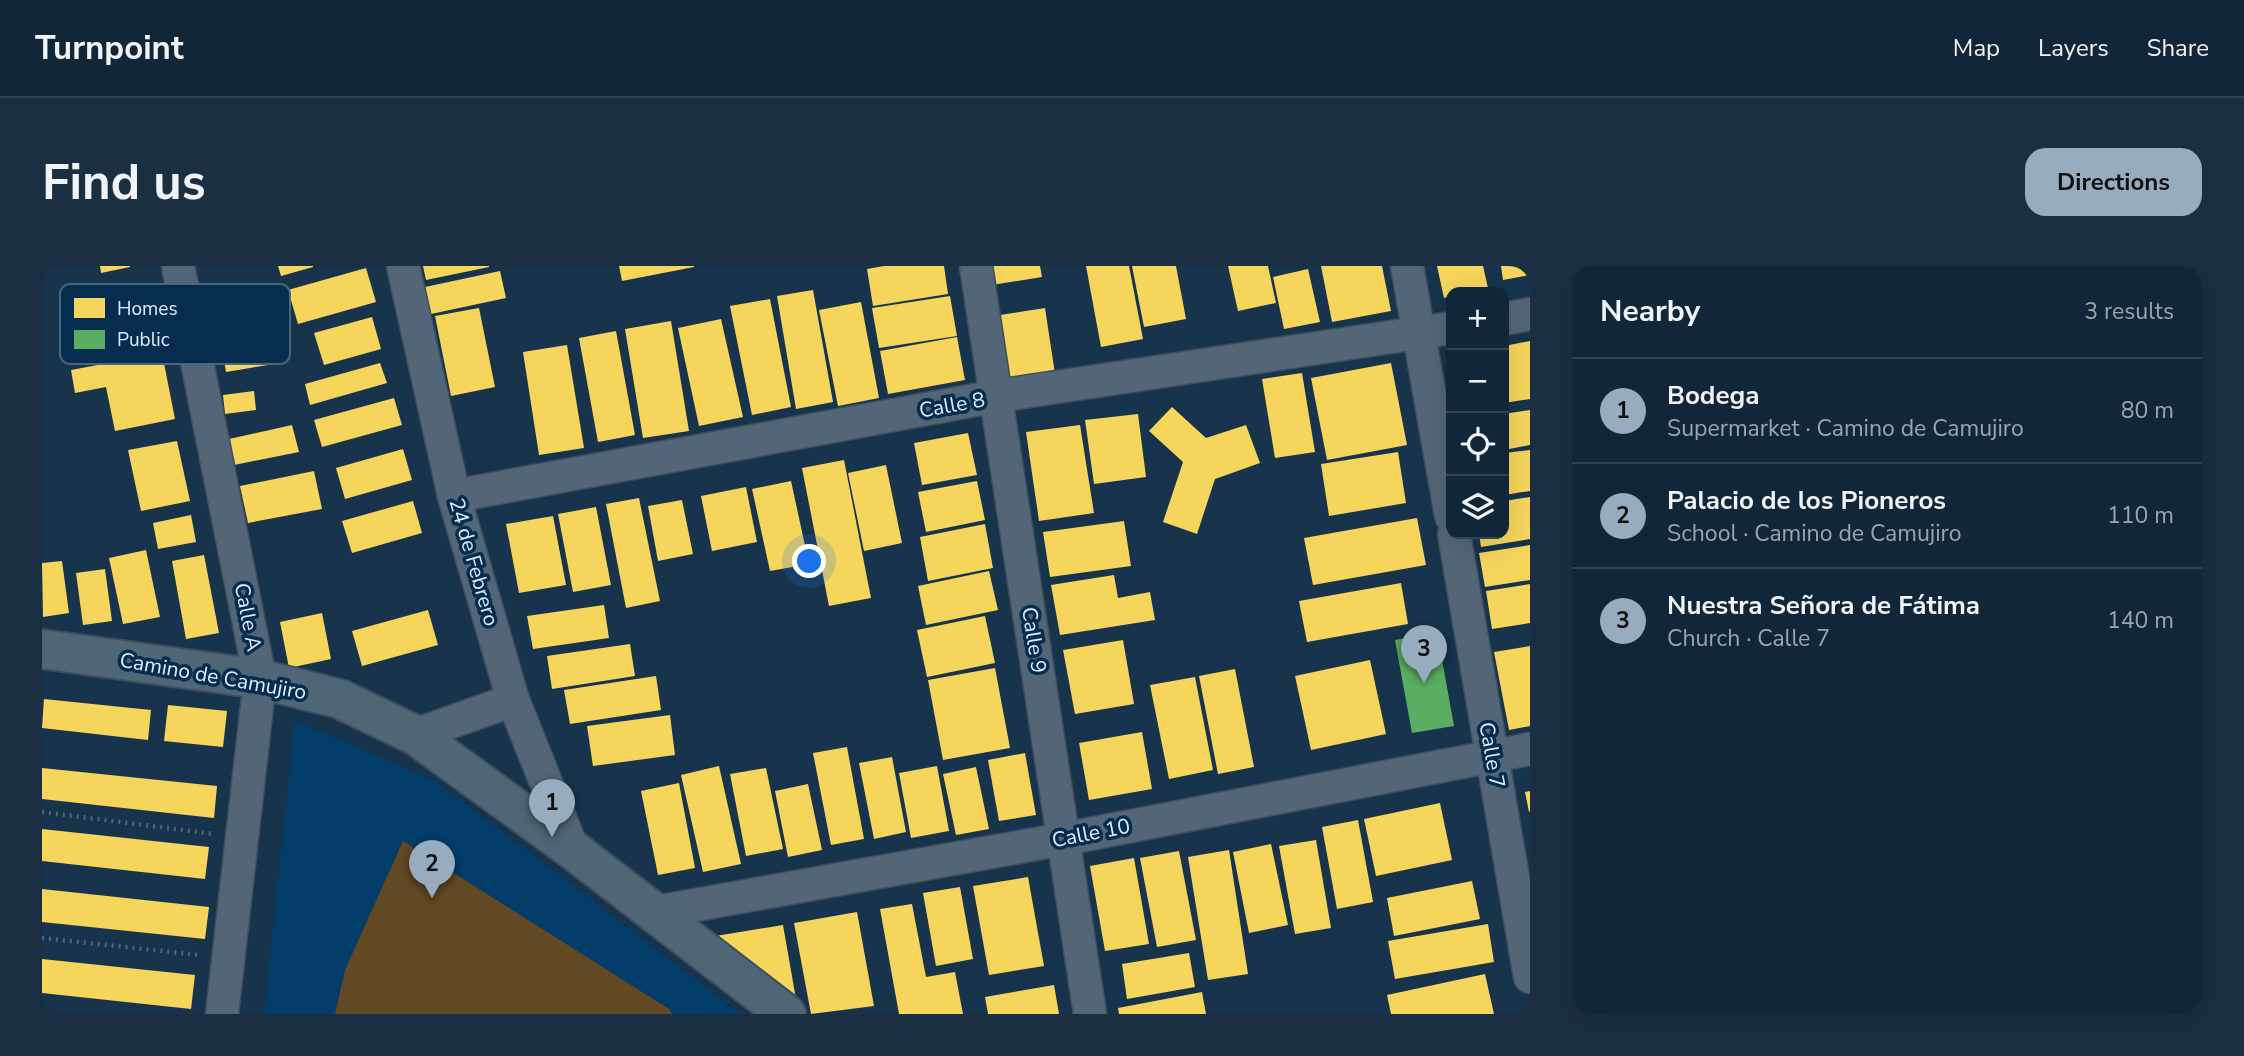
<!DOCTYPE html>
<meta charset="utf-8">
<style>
:root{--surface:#112739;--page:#1a2f41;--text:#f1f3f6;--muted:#9ca5ae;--line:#304453;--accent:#97acbe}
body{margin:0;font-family:"Nunito Sans",sans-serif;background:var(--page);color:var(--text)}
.controls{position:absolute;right:21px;top:21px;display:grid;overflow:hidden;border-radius:14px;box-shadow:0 7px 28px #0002}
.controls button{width:63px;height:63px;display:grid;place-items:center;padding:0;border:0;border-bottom:2px solid var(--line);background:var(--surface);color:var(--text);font:35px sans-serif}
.you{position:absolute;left:768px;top:296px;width:24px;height:24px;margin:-18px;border:5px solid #fff;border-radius:50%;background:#1a73e8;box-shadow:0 0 0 10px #1a73e833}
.badge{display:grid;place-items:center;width:46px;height:46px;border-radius:50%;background:var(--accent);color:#111;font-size:23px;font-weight:700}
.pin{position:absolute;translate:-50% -58px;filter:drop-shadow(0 2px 4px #0008)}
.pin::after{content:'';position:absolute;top:37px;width:24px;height:21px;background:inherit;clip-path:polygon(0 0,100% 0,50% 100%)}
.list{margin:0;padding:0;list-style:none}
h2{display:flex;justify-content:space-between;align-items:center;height:91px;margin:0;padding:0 28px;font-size:30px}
h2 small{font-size:23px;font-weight:400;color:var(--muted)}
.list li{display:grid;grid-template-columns:46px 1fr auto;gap:21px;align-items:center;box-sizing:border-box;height:105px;padding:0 28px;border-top:2px solid var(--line)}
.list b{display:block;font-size:26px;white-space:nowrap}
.list p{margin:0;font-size:23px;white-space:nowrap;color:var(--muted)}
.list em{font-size:23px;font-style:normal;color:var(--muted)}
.icon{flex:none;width:38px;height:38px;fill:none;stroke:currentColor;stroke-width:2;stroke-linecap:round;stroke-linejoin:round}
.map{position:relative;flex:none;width:1488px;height:748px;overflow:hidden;border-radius:21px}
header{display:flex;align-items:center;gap:42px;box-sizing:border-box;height:98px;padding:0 35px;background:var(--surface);border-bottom:2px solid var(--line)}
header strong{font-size:33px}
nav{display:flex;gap:38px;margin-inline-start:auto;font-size:24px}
.intro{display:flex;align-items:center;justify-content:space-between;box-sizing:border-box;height:168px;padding:0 42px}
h1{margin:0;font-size:49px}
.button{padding:18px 32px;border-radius:21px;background:var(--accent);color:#111;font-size:24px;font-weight:700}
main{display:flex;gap:42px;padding:0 42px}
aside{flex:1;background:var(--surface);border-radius:21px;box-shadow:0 7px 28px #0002}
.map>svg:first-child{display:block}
.built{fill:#033d6a}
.green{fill:#624823}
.homes{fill:#f6d55c}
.public{fill:#5aae61}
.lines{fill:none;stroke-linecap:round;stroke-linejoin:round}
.street-casing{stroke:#3e4e5e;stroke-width:35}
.secondary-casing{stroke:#3e4e5e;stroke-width:42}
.path{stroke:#546576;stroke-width:4.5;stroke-dasharray:2 5;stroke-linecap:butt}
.street{stroke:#536678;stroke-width:32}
.secondary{stroke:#4f6676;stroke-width:38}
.labels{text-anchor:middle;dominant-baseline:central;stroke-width:7;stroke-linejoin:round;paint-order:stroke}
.street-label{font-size:21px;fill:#dcecfc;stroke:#062d4e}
.key{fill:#062d4e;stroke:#466682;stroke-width:2}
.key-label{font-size:19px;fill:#dcecfc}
</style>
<header>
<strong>Turnpoint</strong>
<nav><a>Map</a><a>Layers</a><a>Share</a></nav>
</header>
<div class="intro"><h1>Find us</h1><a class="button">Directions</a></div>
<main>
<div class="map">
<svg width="1488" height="748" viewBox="0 0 1488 748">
<rect width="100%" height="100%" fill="#17344c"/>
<path class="built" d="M 253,455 L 393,515 L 699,748 L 222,748 Z"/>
<path class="green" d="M 361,575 L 627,743 L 630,748 L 293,748 L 303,704 Z"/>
<g class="homes">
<path d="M 58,0 L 88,0 L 88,1 L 59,7 Z"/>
<path d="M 236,0 L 271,0 L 271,1 L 239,10 Z"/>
<path d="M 381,0 L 447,0 L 447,1 L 384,14 Z"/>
<path d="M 577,0 L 652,0 L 652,1 L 580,15 Z"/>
<path d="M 842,0 L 902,0 L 906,28 L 831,40 L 825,3 Z"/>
<path d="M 947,0 L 998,0 L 1000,11 L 950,19 Z"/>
<path d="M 1044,0 L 1087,0 L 1101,73 L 1059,81 Z"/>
<path d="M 1090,0 L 1134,0 L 1144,53 L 1102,61 Z"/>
<path d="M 1186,0 L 1226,0 L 1234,37 L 1196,45 Z"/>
<path d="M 1279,0 L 1340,0 L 1349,45 L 1290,56 Z"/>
<path d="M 1395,0 L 1441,0 L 1446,22 L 1409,26 L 1409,30 L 1402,32 Z"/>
<path d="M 1459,0 L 1488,0 L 1488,9 L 1461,14 Z"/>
<path d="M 324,2 L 334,36 L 256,58 L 246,24 Z"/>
<path d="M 1266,3 L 1278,56 L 1242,63 L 1231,11 Z"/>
<path d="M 458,5 L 464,32 L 389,48 L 383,21 Z"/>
<path d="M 771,24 L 791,136 L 754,143 L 735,30 Z"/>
<path d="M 908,30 L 915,70 L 837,82 L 830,42 Z"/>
<path d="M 728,33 L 749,141 L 710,149 L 688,40 Z"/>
<path d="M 819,36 L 837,132 L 796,140 L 777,44 Z"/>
<path d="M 437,42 L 453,121 L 409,130 L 393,50 Z"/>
<path d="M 1003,42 L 1013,108 L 968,114 L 958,49 Z"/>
<path d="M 330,51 L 339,83 L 282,99 L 272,67 Z"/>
<path d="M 679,53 L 701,151 L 657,160 L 636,62 Z"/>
<path d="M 629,55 L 647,165 L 601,172 L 583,63 Z"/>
<path d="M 574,65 L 593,169 L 556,176 L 537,72 Z"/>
<path d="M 915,71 L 923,114 L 846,128 L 838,85 Z"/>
<path d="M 223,75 L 226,99 L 184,106 L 180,82 Z"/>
<path d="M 1488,75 L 1488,133 L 1462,137 L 1462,80 Z"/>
<path d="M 525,79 L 542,182 L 497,189 L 481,86 Z"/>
<path d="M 120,87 L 133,153 L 73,165 L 64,121 L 33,127 L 29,104 Z"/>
<path d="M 338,97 L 345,117 L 268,139 L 263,118 Z"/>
<path d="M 1349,97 L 1365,179 L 1285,194 L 1269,112 Z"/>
<path d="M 1260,107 L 1273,186 L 1233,192 L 1220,113 Z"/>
<path d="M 212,125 L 214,144 L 183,148 L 181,129 Z"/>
<path d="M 352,132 L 360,159 L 280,181 L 272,154 Z"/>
<path d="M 1130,141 L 1164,172 L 1204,159 L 1218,197 L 1173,213 L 1155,268 L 1121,256 L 1141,196 L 1107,165 Z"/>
<path d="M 1488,144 L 1488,179 L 1462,184 L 1462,148 Z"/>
<path d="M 1096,148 L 1104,211 L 1052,218 L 1043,154 Z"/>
<path d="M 250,159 L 257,186 L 192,199 L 187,173 Z"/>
<path d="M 1038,159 L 1052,247 L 997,255 L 984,166 Z"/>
<path d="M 926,167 L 935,209 L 880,219 L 872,177 Z"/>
<path d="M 135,175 L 148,235 L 99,245 L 86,184 Z"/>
<path d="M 361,183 L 370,214 L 303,233 L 294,202 Z"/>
<path d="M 1488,184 L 1488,225 L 1462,229 L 1462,187 Z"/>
<path d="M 1356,186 L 1364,237 L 1287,250 L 1279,198 Z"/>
<path d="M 802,194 L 829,332 L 787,340 L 760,202 Z"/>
<path d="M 844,199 L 860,277 L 822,285 L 806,207 Z"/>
<path d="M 272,205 L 280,243 L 206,257 L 198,220 Z"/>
<path d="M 749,215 L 767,298 L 728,305 L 710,223 Z"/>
<path d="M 935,215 L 943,254 L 884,266 L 876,226 Z"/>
<path d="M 704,221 L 715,276 L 670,285 L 659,230 Z"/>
<path d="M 1488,231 L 1488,273 L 1439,281 L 1437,268 L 1462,268 L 1462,235 Z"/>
<path d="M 597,232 L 618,335 L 584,342 L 564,238 Z"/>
<path d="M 640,234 L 651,288 L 616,295 L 606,240 Z"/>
<path d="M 371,235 L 380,267 L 310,287 L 300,255 Z"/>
<path d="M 554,241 L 569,319 L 531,326 L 516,248 Z"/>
<path d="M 149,249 L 154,276 L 116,283 L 111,257 Z"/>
<path d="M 511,250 L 524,319 L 477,327 L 464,258 Z"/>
<path d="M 1375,252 L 1384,299 L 1271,319 L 1262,272 Z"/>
<path d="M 1082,255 L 1089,300 L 1008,311 L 1001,266 Z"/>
<path d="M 943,258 L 951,302 L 886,315 L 878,271 Z"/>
<path d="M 1488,279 L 1488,314 L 1443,321 L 1437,287 Z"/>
<path d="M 104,284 L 118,351 L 81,358 L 67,292 Z"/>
<path d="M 162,289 L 177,367 L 144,373 L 130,295 Z"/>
<path d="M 20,295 L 27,347 L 1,351 L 0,297 Z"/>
<path d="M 63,303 L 70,355 L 41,359 L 34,307 Z"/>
<path d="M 947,305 L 956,344 L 884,359 L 876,320 Z"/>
<path d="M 1072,309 L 1076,332 L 1108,326 L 1113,354 L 1018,369 L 1009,319 Z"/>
<path d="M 1359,317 L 1366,358 L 1265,376 L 1257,335 Z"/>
<path d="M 1488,318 L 1488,357 L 1450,363 L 1444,325 Z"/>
<path d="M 562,339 L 567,372 L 491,383 L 485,350 Z"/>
<path d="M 386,344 L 396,379 L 320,400 L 310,365 Z"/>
<path d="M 280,347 L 289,393 L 247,402 L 238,356 Z"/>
<path d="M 943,350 L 953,397 L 885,411 L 875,364 Z"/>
<path d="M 1081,374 L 1092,438 L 1033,448 L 1021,384 Z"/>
<path d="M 588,378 L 593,410 L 510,423 L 505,390 Z"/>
<path d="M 1488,380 L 1488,460 L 1467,464 L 1452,386 Z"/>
<path d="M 1328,394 L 1344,468 L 1269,484 L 1253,410 Z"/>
<path d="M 953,402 L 968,482 L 901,494 L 886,414 Z"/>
<path d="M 1193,403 L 1212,501 L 1176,508 L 1157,410 Z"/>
<path d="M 614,410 L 619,444 L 528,458 L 522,424 Z"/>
<path d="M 1153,411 L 1171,504 L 1127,513 L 1108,419 Z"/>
<path d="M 2,433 L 109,444 L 106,474 L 0,462 Z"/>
<path d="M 126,439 L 185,445 L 181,481 L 122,475 Z"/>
<path d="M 628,449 L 633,489 L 551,500 L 545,460 Z"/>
<path d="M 1100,466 L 1110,523 L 1047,534 L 1037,477 Z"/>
<path d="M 805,481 L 822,573 L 789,579 L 771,487 Z"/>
<path d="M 983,487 L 994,549 L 957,555 L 946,494 Z"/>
<path d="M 850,491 L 864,566 L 832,573 L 817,497 Z"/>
<path d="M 677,500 L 699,598 L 661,606 L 639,509 Z"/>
<path d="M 895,500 L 907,565 L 869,572 L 857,507 Z"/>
<path d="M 934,501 L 947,563 L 914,569 L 901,508 Z"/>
<path d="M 0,502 L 175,520 L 172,552 L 0,533 Z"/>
<path d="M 724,502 L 741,583 L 704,590 L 688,508 Z"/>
<path d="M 637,517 L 653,602 L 616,609 L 599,525 Z"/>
<path d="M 766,518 L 780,584 L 746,591 L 733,525 Z"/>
<path d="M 1488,525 L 1488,545 L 1487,546 L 1483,526 Z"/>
<path d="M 1398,537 L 1410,594 L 1334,610 L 1322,553 Z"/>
<path d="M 1316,554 L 1331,636 L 1295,643 L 1280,561 Z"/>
<path d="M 0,563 L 167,581 L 163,613 L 0,595 Z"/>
<path d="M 1274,574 L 1289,662 L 1253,668 L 1237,580 Z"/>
<path d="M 1229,578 L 1246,659 L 1207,667 L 1191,586 Z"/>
<path d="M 1187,584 L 1206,708 L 1166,714 L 1146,591 Z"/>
<path d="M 1137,585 L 1154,674 L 1115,681 L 1098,592 Z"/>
<path d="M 1092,592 L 1107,678 L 1063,685 L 1048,600 Z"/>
<path d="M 986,611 L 1002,700 L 947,709 L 931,620 Z"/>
<path d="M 1430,615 L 1438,653 L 1352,670 L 1345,632 Z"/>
<path d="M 918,621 L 931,693 L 894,700 L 881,627 Z"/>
<path d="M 0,623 L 167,641 L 163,673 L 0,656 Z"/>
<path d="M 870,638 L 884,711 L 913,706 L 921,748 L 857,748 L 838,643 Z"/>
<path d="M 815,646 L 832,740 L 769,748 L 752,657 Z"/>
<path d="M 1446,658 L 1452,696 L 1353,713 L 1346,675 Z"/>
<path d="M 741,659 L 754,733 L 674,670 Z"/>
<path d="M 1147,687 L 1153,721 L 1085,733 L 1080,698 Z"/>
<path d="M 0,693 L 153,709 L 149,743 L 0,727 Z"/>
<path d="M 1443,708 L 1452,748 L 1349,748 L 1345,729 Z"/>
<path d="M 1012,719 L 1017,748 L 946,748 L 943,731 Z"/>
<path d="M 1160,726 L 1164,748 L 1077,748 L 1076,742 Z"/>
</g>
<path class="public" d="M 1395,366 L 1412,460 L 1370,467 L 1353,374 Z"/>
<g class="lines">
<g class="street-casing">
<g id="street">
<path d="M 136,0 L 218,413 L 180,748"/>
<path d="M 361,0 L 412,230 L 471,434 L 531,584"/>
<path d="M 934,0 L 1048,748"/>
<path d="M 1365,0 L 1409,250"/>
<path d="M 1462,53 L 1488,48"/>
<path d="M 412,230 L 955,130 L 1409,62"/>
<path d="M 1412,268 L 1488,711"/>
<path d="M 373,469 L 471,434"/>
<path d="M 609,647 L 1022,573 L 1488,483"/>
</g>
</g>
<g class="secondary-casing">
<path id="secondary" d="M 0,383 L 218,413 L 298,433 L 373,469 L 531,584 L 744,748"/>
</g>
<g class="path">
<path d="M 0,546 L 172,568"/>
<path d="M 0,672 L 158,689"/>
</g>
<use href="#street" class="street"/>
<use href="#secondary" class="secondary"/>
</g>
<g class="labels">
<g class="street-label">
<text transform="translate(910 139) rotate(-10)">Calle 8</text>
<text transform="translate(432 296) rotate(74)">24 de Febrero</text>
<text transform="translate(206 351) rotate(79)">Calle A</text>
<text transform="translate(992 374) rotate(81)">Calle 9</text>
<text transform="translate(171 410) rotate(10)">Camino de Camujiro</text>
<text transform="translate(1450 489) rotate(80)">Calle 7</text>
<text transform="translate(1049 567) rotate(-11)">Calle 10</text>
</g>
</g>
<rect x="18" y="18" width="230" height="80" rx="10" class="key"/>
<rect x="32" y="32" width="31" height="20" fill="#f6d55c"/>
<rect x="32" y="64" width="31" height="19" fill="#5aae61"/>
<g class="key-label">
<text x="75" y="49">Homes</text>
<text x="75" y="80">Public</text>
</g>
</svg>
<div class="controls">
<button>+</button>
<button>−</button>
<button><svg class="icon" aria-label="locate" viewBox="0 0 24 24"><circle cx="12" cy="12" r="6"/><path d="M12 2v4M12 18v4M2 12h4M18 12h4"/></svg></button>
<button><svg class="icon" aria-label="layers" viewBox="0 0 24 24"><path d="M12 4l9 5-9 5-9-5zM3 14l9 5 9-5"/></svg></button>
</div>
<div class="you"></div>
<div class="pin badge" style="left:510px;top:571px">1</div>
<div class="pin badge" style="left:390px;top:632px">2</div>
<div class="pin badge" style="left:1382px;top:417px">3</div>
</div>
<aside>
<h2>Nearby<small>3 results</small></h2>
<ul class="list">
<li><span class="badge">1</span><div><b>Bodega</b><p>Supermarket · Camino de Camujiro</p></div><em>80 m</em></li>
<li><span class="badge">2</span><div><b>Palacio de los Pioneros</b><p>School · Camino de Camujiro</p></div><em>110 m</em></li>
<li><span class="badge">3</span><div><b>Nuestra Señora de Fátima</b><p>Church · Calle 7</p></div><em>140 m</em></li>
</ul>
</aside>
</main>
